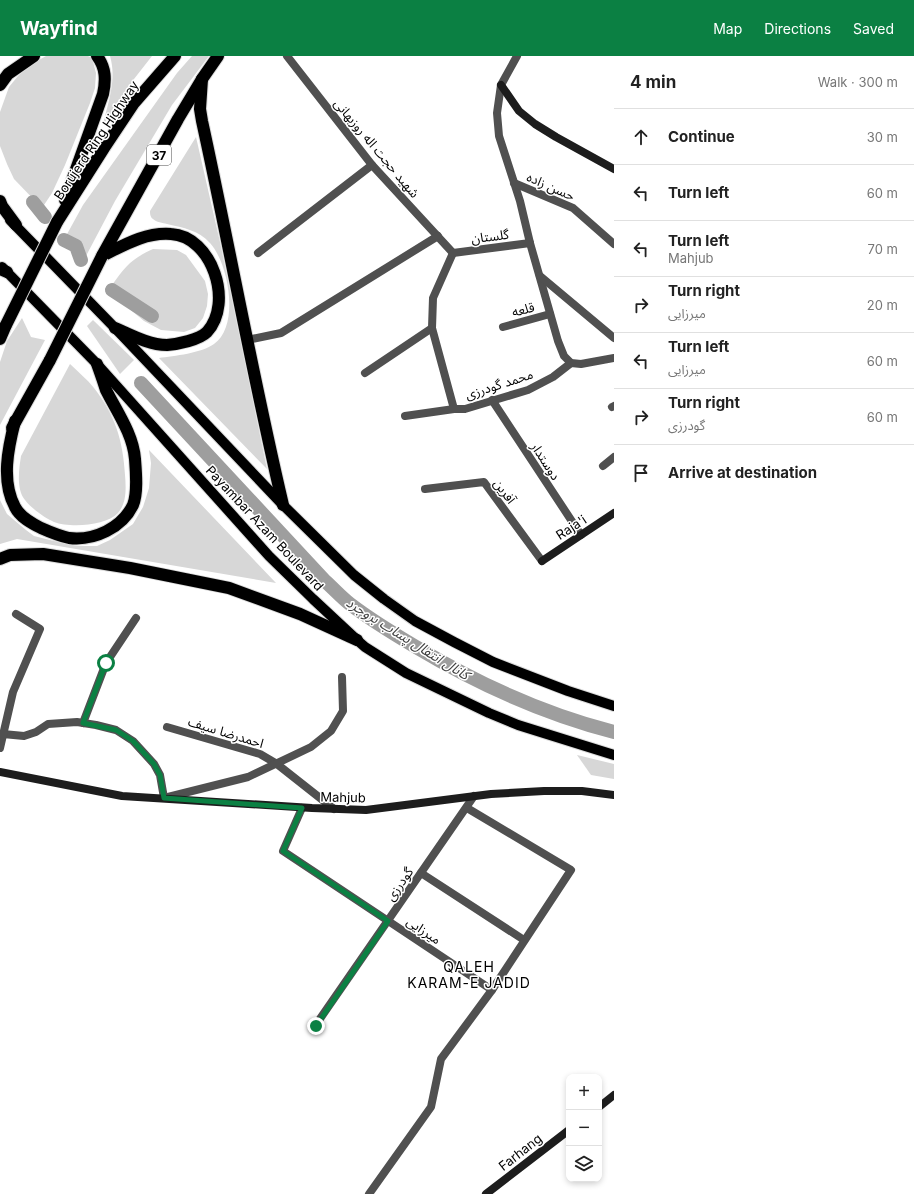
<!DOCTYPE html>
<meta charset="utf-8">
<style>
:root{--surface:#fff;--page:#f2f2f2;--text:#222;--muted:#767676;--line:#e0e0e0;--accent:#0b8043}
body{margin:0;font-family:Inter,"Noto Sans Arabic",sans-serif;background:var(--page);color:var(--text)}
.controls{position:absolute;right:12px;bottom:12px;display:grid;overflow:hidden;border-radius:8px;box-shadow:0 2px 6px #0003}
.controls button{width:36px;height:36px;display:grid;place-items:center;padding:0;border:0;border-bottom:1px solid var(--line);background:var(--surface);color:var(--text);font:20px sans-serif}
.stop{position:absolute;width:12px;height:12px;margin:-9px;border:3px solid #0b8043;border-radius:50%;background:#fff}
.stop.end{background:#0b8043;border-color:#fff;box-shadow:0 1px 4px #0008}
.list{margin:0;padding:0;list-style:none}
h2{display:flex;justify-content:space-between;align-items:center;height:52px;margin:0;padding:0 16px;font-size:17px}
h2 small{font-size:13px;font-weight:400;color:var(--muted)}
.list li{display:grid;grid-template-columns:26px 1fr auto;gap:12px;align-items:center;box-sizing:border-box;height:56px;padding:0 16px;border-top:1px solid var(--line)}
.list b{display:block;font-size:15px;white-space:nowrap}
.list p{margin:0;font-size:13px;white-space:nowrap;color:var(--muted)}
.list em{font-size:13px;font-style:normal;color:var(--muted)}
.icon{flex:none;width:22px;height:22px;fill:none;stroke:currentColor;stroke-width:2;stroke-linecap:round;stroke-linejoin:round}
.map{position:relative;flex:none;width:614px;height:1138px;overflow:hidden}
header{display:flex;align-items:center;gap:24px;box-sizing:border-box;height:56px;padding:0 20px;background:var(--accent);color:#fff}
header strong{font-size:19px}
nav{display:flex;gap:22px;margin-inline-start:auto;font-size:14px}
main{display:flex}
aside{flex:1;background:var(--surface)}
.map>svg:first-child{display:block}
.green{fill:#d7d7d7}
.lines{fill:none;stroke-linecap:round;stroke-linejoin:round}
.canal{stroke:#9e9e9e;stroke-width:14}
.primary-casing{stroke:#dbdbdb;stroke-width:12}
.highway-casing{stroke:#dbdbdb;stroke-width:14}
.street{stroke:#505050;stroke-width:8}
.secondary{stroke:#1d1d1d;stroke-width:8}
.primary{stroke:#000;stroke-width:10}
.highway{stroke:#000;stroke-width:12}
.highway-bridge-casing{stroke:#dbdbdb;stroke-width:14;stroke-linecap:butt}
.highway-bridge{stroke:#000;stroke-width:12}
.route{stroke:#0b8043;stroke-width:5}
.labels{text-anchor:middle;dominant-baseline:central;stroke-width:3;stroke-linejoin:round;paint-order:stroke}
.shield{fill:#fff;stroke:#4c4c4c;stroke-width:1}
.shield-label{font-size:12px;font-weight:bold;fill:#000}
.street-label{font-size:13px;fill:#000;stroke:#fff}
.water-label{font-size:14px;font-style:italic;fill:#3f3f3f;stroke:#fff}
.neighbourhood-label{font-size:14px;letter-spacing:1px;fill:#000;stroke:#fff}
</style>
<header>
<strong>Wayfind</strong>
<nav><a>Map</a><a>Directions</a><a>Saved</a></nav>
</header>
<main>
<div class="map">
<svg width="614" height="1138" viewBox="0 0 614 1138">
<rect width="100%" height="100%" fill="#fff"/>
<g class="green">
<path d="M 46,0 L 88,0 L 92,2 L 96,17 L 95,32 L 90,47 L 65,109 L 52,137 L 42,152 L 14,123 L 7,108 L 0,90 L 0,56 L 9,31 L 18,20 L 30,9 Z"/>
<path d="M 110,0 L 152,0 L 134,23 L 103,69 C 108,46 117,24 110,0 Z"/>
<path d="M 192,0 L 209,0 L 172,49 L 115,145 L 86,200 L 80,185 L 66,180 L 83,149 L 177,17 Z"/>
<path d="M 196,81 L 220,186 L 267,413 L 159,302 C 174,300 202,297 214,288 C 240,270 229,208 210,187 C 198,174 184,172 167,168 C 163,167 156,166 153,163 C 150,161 150,157 150,155 Z"/>
<path d="M 153,193 L 177,194 L 186,199 L 205,225 L 208,238 L 207,250 L 203,262 L 195,272 L 184,276 L 161,274 L 144,265 L 132,255 L 122,244 L 112,229 C 126,210 131,203 153,193 Z"/>
<path d="M 22,262 L 31,281 L 45,284 L 0,369 L 0,306 L 7,285 Z"/>
<path d="M 93,264 L 134,304 L 120,318 L 87,270 Z"/>
<path d="M 70,308 C 78,316 87,323 94,332 C 115,359 123,384 125,419 C 126,431 127,447 118,457 C 106,470 70,472 54,466 C 45,462 31,452 25,444 C 16,433 19,413 21,400 Z"/>
<path d="M 149,394 L 276,527 L 17,483 L 0,488 L 0,444 L 7,458 L 26,474 L 34,480 L 58,486 L 77,490 L 97,490 L 110,484 L 133,468 L 143,451 L 149,432 L 151,407 Z"/>
<path d="M 577,699 L 614,708 L 614,723 L 591,719 Z"/>
</g>
<g class="lines">
<g class="canal">
<path d="M 33,146 L 45,161"/>
<path d="M 64,184 L 76,190 L 81,204"/>
<path d="M 112,234 L 152,260"/>
<path d="M 141,327 L 325,525 C 334,533 341,541 350,548 C 371,564 394,578 416,591 C 478,628 544,658 614,676"/>
</g>
<g class="primary-casing">
<g id="primary">
<path d="M 10,164 L 115,272 L 283,449 L 354,519 L 384,543 L 415,565 L 454,586 L 493,606 L 568,635 L 614,650"/>
<path d="M 2,211 L 97,308 L 269,500 L 313,543 L 357,584 L 365,591 L 406,617 L 489,657 L 518,669 L 614,699"/>
</g>
</g>
<g class="highway-casing">
<g id="highway">
<path d="M 202,23 L 200,53 L 202,65 C 230,193 253,322 283,449"/>
<path d="M 0,29 L 8,18 L 34,0"/>
<path d="M 65,144 L 103,38 C 106,24 106,12 97,0"/>
<path d="M 0,145 L 2,150 L 16,169"/>
<path d="M 57,166 L 104,92 L 134,47 L 175,0"/>
<path d="M 102,200 C 124,189 146,176 171,178 C 212,180 234,247 207,276 C 199,284 178,288 167,289 C 149,289 131,279 115,272"/>
<path d="M 102,200 L 178,63 L 202,23 L 218,0"/>
<path d="M 0,213 L 7,216"/>
<path d="M 0,283 L 6,269"/>
<path d="M 15,365 C 8,392 1,425 15,451 C 20,461 31,467 41,472 C 50,476 60,480 69,482 C 94,485 122,472 133,449 C 138,437 136,416 135,403 C 133,378 117,356 106,334 C 103,325 100,316 97,308"/>
<path d="M 12,372 L 50,304"/>
<path d="M 0,503 L 10,499 L 43,498 L 130,512 L 229,532 L 300,558 L 357,584"/>
</g>
</g>
<g class="street">
<path d="M 287,0 L 372,109 L 453,197"/>
<path d="M 517,0 L 501,29 L 497,57 L 499,80 L 520,145 L 530,187 L 558,285 L 564,300 L 571,307 L 581,308 L 614,302"/>
<path d="M 514,127 L 573,152 L 614,188"/>
<path d="M 258,197 L 372,109"/>
<path d="M 453,197 L 530,187"/>
<path d="M 540,220 L 614,282"/>
<path d="M 503,271 L 550,258"/>
<path d="M 432,272 L 454,353"/>
<path d="M 247,284 L 281,277 L 438,180"/>
<path d="M 365,317 L 432,272 L 433,242 L 453,197"/>
<path d="M 492,344 L 581,479"/>
<path d="M 612,351 L 614,350"/>
<path d="M 405,360 L 454,353 L 465,353 L 528,334 L 553,321 L 571,307"/>
<path d="M 603,410 L 614,401"/>
<path d="M 425,433 L 484,426 L 542,505"/>
<path d="M 83,667 L 106,607 L 136,562"/>
<path d="M 167,671 L 260,698 L 277,708 L 334,753"/>
<path d="M 3,678 L 24,680 L 36,676 L 48,668 L 77,666 L 96,669 L 116,674 L 133,685 L 154,708 L 160,719 L 164,742 L 248,721 L 311,691 L 331,675 L 343,655 L 342,621"/>
<path d="M 0,692 L 13,636 L 40,573 L 16,558"/>
<path d="M 302,752 L 283,795 L 492,934"/>
<path d="M 421,817 L 524,884"/>
<path d="M 315,970 L 474,740"/>
<path d="M 369,1138 L 431,1051 L 441,1003 L 492,934 L 571,814 L 467,752"/>
</g>
<g class="secondary">
<path d="M 501,29 L 519,55 L 535,68 L 556,81 L 614,113"/>
<path d="M 542,505 L 614,457"/>
<path d="M 0,716 L 122,740 L 312,752 L 366,754 L 491,738 L 544,735 L 582,735 L 614,739"/>
<path d="M 599,1051 L 614,1039"/>
<path d="M 486,1138 L 569,1074"/>
</g>
<use href="#primary" class="primary"/>
<use href="#highway" class="highway"/>
<g class="highway-bridge-casing">
<g id="highway-bridge">
<path d="M 6,269 L 57,166"/>
<path d="M 50,304 L 102,200"/>
</g>
</g>
<use href="#highway-bridge" class="highway-bridge"/>
</g>
<g class="lines">
<path class="route" d="M 106,607 L 83,667 L 116,674 L 133,685 L 154,708 L 160,719 L 164,742 L 302,752 L 283,795 L 388,865 L 316,970"/>
</g>
<g class="labels">
<rect class="shield" x="147" y="89" width="24" height="20" rx="3"/>
<g class="shield-label">
<text x="159" y="99">37</text>
</g>
<g class="street-label">
<text transform="translate(96 84) rotate(-56)">Borujerd Ring Highway</text>
<text transform="translate(377 92) rotate(50)">شهید حجت اله روزبهانی</text>
<text transform="translate(551 130) rotate(24)">حسن زاده</text>
<text transform="translate(490 180) rotate(-7)">گلستان</text>
<text transform="translate(523 253) rotate(-15)">قلعه</text>
<text transform="translate(499 328) rotate(-18)">محمد گودرزی</text>
<text transform="translate(546 405) rotate(57)">دوستدار</text>
<text transform="translate(505 435) rotate(53)">آفرین</text>
<text transform="translate(571 471) rotate(-33)">Raja'i</text>
<text transform="translate(265 472) rotate(47)">Payambar Azam Boulevard</text>
<text transform="translate(226 676) rotate(17)">احمدرضا سیف</text>
<text transform="translate(343 741) rotate(1)">Mahjub</text>
<text transform="translate(399 828) rotate(-55)">گودرزی</text>
<text transform="translate(424 874) rotate(34)">میرزایی</text>
<text transform="translate(520 1096) rotate(-38)">Farhang</text>
</g>
<g class="water-label">
<text transform="translate(408 582) rotate(32)">کانال انتقال پساب بروجرد</text>
</g>
<g class="neighbourhood-label">
<text x="469" y="910">QALEH<tspan x="469" dy="16">KARAM-E JADID</tspan></text>
</g>
</g>
</svg>
<div class="controls">
<button>+</button>
<button>−</button>
<button><svg class="icon" aria-label="layers" viewBox="0 0 24 24"><path d="M12 4l9 5-9 5-9-5zM3 14l9 5 9-5"/></svg></button>
</div>
<div class="stop" style="left:106px;top:607px"></div>
<div class="stop end" style="left:316px;top:970px"></div>
</div>
<aside>
<h2>4 min<small>Walk · 300 m</small></h2>
<ul class="list">
<li><svg class="icon" aria-label="ahead" viewBox="0 0 24 24"><path d="M12 20V5M6 11l6-6 6 6"/></svg><div><b>Continue</b></div><em>30 m</em></li>
<li><svg class="icon" aria-label="left" viewBox="0 0 24 24"><path d="M17 20v-9H6M10 6l-5 5 5 5"/></svg><div><b>Turn left</b></div><em>60 m</em></li>
<li><svg class="icon" aria-label="left" viewBox="0 0 24 24"><path d="M17 20v-9H6M10 6l-5 5 5 5"/></svg><div><b>Turn left</b><p>Mahjub</p></div><em>70 m</em></li>
<li><svg class="icon" aria-label="right" viewBox="0 0 24 24"><path d="M7 20v-9h11M14 6l5 5-5 5"/></svg><div><b>Turn right</b><p>میرزایی</p></div><em>20 m</em></li>
<li><svg class="icon" aria-label="left" viewBox="0 0 24 24"><path d="M17 20v-9H6M10 6l-5 5 5 5"/></svg><div><b>Turn left</b><p>میرزایی</p></div><em>60 m</em></li>
<li><svg class="icon" aria-label="right" viewBox="0 0 24 24"><path d="M7 20v-9h11M14 6l5 5-5 5"/></svg><div><b>Turn right</b><p>گودرزی</p></div><em>60 m</em></li>
<li><svg class="icon" aria-label="arrive" viewBox="0 0 24 24"><path d="M6 21V4h12l-3 4 3 4H6"/></svg><div><b>Arrive at destination</b></div></li>
</ul>
</aside>
</main>
